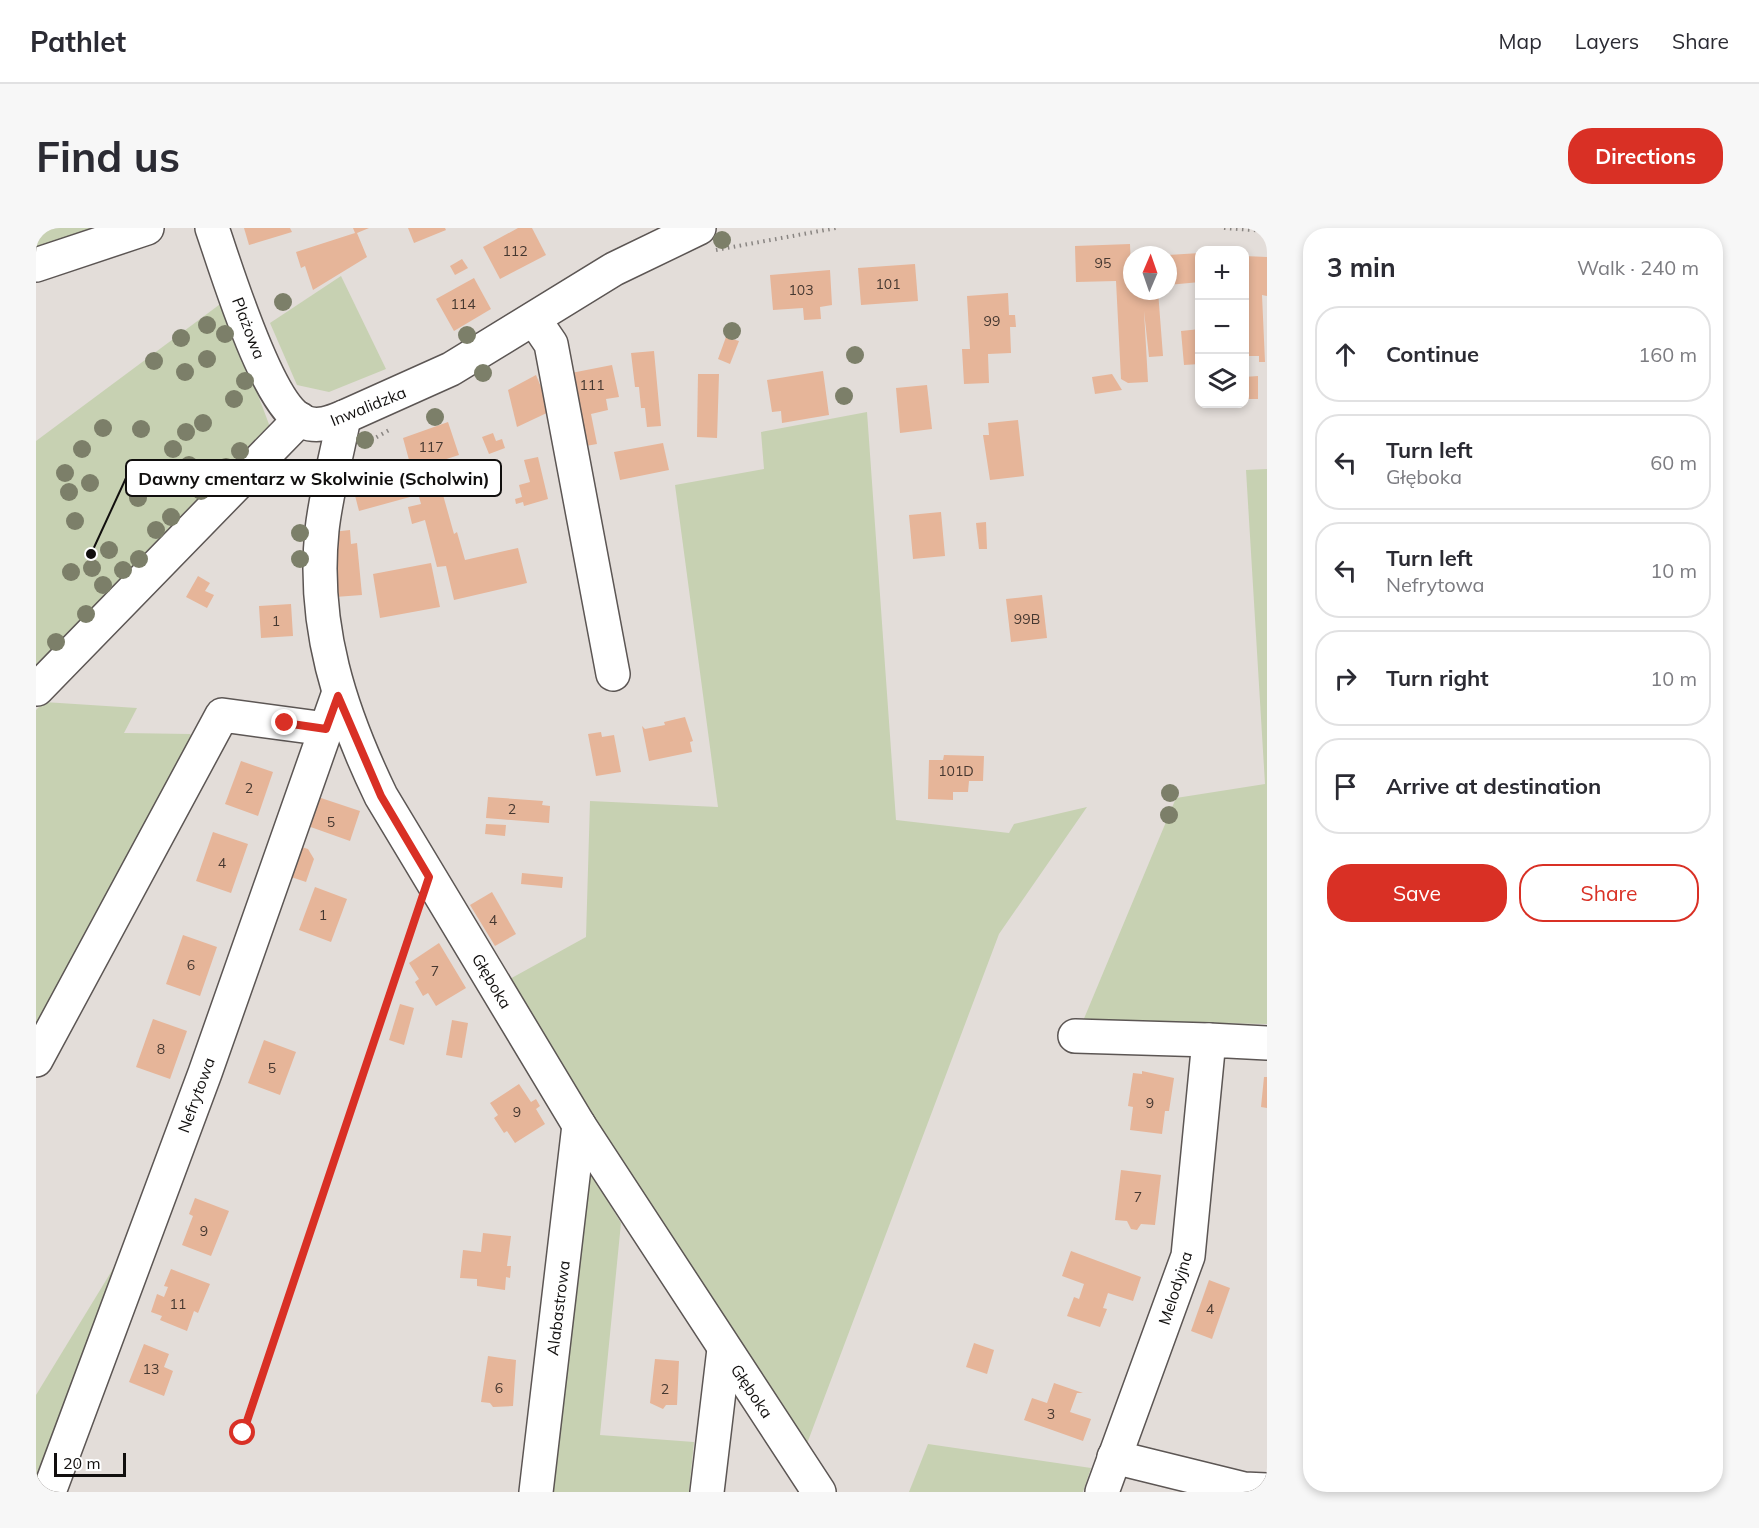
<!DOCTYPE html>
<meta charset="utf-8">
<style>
:root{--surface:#fff;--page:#f7f7f7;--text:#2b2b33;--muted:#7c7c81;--line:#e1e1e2;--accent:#d93025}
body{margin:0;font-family:Mulish,sans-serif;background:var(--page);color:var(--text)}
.controls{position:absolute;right:18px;top:18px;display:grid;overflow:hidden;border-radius:12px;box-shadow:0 3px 9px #0003}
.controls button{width:54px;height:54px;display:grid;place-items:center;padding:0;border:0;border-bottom:2px solid var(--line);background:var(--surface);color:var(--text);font:30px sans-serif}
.compass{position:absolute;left:1087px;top:18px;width:54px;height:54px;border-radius:50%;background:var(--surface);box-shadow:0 3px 9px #0003;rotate:2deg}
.scale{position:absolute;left:18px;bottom:15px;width:72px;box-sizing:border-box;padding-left:6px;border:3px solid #110f0e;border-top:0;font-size:16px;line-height:21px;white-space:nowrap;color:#110f0e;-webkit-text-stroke:4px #fff;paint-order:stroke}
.stop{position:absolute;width:18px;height:18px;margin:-14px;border:4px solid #d93025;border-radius:50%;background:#fff}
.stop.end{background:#d93025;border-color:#fff;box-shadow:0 2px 6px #0008}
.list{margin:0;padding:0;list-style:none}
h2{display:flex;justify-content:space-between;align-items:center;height:78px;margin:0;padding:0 24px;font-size:26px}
h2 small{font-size:20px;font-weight:400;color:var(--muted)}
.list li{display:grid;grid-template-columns:39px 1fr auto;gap:18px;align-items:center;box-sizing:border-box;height:96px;margin:0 12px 12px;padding:0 12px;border:2px solid var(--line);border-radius:24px}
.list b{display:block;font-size:22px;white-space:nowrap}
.list p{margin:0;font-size:20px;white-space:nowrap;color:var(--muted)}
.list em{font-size:20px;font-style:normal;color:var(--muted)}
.actions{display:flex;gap:12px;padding:18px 24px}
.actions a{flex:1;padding:14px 0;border:2px solid var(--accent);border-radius:24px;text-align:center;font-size:21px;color:var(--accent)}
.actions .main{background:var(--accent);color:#fff}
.icon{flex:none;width:33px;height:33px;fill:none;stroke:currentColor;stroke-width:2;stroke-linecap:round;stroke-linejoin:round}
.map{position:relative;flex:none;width:1231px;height:1264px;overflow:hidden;border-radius:24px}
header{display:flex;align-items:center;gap:36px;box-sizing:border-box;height:84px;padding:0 30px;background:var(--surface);border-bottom:2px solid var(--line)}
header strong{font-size:28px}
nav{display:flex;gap:33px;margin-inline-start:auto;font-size:21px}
.intro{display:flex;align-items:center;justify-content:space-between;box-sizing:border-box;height:144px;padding:0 36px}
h1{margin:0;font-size:42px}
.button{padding:15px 27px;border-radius:24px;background:var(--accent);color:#fff;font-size:21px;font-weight:700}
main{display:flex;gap:36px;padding:0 36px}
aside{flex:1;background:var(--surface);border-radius:24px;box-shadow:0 3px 9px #0003}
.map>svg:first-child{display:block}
.green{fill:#c7d1b2}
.building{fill:#e6b599}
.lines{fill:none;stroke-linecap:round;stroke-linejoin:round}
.minor-casing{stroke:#5c5654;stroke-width:36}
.path{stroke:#898582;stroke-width:4;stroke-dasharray:1.5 4.5;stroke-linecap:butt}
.minor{stroke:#fff;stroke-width:33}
.tree{fill:#7c7f69}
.route{stroke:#d93025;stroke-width:8}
.labels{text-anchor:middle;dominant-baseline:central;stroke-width:4.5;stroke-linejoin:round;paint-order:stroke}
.number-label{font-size:14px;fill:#463831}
.street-label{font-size:16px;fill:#110f0e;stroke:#fff}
.leader{fill:none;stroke:#110f0e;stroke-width:2}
.callout-dot{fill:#110f0e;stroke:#fff;stroke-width:2}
.callout{fill:#fff;stroke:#110f0e;stroke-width:2}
.callout-label{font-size:18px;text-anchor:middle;font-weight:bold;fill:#110f0e}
</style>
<header>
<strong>Pathlet</strong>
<nav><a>Map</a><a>Layers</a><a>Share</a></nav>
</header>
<div class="intro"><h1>Find us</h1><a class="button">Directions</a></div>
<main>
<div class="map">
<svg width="1231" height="1264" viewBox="0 0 1231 1264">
<rect width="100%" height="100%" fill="#e3ddd9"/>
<g class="green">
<path d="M 0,0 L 77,0 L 0,25 Z"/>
<path d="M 305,48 L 350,141 L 293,164 L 261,157 L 234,95 Z"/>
<path d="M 187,74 L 234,199 L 0,438 L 0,213 Z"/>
<path d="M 831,184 L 860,592 L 973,605 L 978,596 L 1051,579 L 963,706 L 769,1221 L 470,753 L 550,709 L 554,573 L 682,579 L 639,257 L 728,241 L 725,204 Z"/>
<path d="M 1231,241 L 1231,796 L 1047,793 L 1140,570 L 1229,556 L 1210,242 Z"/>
<path d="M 8,474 L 101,480 L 88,505 L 154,506 L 161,515 L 0,815 L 0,482 Z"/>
<path d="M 552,940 L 585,995 L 564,1207 L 658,1214 L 653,1264 L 517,1264 Z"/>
<path d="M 94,1013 L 0,1263 L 0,1167 Z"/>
<path d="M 892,1216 L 1055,1240 L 1047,1264 L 873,1264 Z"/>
</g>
<g class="building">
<path d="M 208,0 L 254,0 L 256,4 L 213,17 Z"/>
<path d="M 317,0 L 333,0 L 321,5 L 331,29 L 277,62 L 269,38 L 265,40 L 260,24 L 319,5 Z"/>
<path d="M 372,0 L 409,0 L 410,2 L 378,15 Z"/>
<path d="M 482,0 L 496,0 L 510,27 L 464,51 L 447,19 Z"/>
<path d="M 1094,16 L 1096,63 L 1122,63 L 1127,128 L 1113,129 L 1108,83 L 1112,154 L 1092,155 L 1085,151 L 1080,53 L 1040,54 L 1039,18 Z"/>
<path d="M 1164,25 L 1164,54 L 1132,57 L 1132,27 Z"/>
<path d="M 1208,28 L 1231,29 L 1231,68 L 1226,67 L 1229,134 L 1223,134 L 1223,128 L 1208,128 Z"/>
<path d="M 426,31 L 432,40 L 419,47 L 414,38 Z"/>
<path d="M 879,36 L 882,73 L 825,77 L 822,40 Z"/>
<path d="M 794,42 L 796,77 L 784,79 L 785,91 L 768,92 L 767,80 L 737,82 L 734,47 Z"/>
<path d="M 438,50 L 455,81 L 418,103 L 400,71 Z"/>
<path d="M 972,65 L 973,87 L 979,87 L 980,99 L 974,99 L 975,125 L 952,126 L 953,155 L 928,156 L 926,121 L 934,121 L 931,68 Z"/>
<path d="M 1164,101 L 1164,136 L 1148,137 L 1145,103 Z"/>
<path d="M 690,109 L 703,113 L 694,136 L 682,131 Z"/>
<path d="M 618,123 L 625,198 L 611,199 L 609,180 L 605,180 L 603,159 L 599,159 L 595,125 Z"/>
<path d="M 576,137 L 583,169 L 570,171 L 572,182 L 555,186 L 561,216 L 544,219 L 530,146 Z"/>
<path d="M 787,143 L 793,187 L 746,195 L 745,183 L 736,184 L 731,152 Z"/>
<path d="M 662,146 L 683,146 L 681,210 L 661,209 Z"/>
<path d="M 1076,146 L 1086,162 L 1059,166 L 1056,149 Z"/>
<path d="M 500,147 L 515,183 L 481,199 L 472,162 Z"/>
<path d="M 1222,148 L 1222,171 L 1209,171 L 1208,149 Z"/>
<path d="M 891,157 L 896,201 L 864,205 L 860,160 Z"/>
<path d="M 982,192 L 988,248 L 954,252 L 947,207 L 953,207 L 952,195 Z"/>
<path d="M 412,194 L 423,227 L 398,235 L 418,306 L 421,304 L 429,332 L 482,320 L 491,355 L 418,372 L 410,338 L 401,339 L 389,292 L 376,296 L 372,279 L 385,276 L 367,210 Z"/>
<path d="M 457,205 L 460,213 L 466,211 L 469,220 L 453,226 L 446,209 Z"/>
<path d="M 627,215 L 633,242 L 584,252 L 578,224 Z"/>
<path d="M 502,229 L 512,271 L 488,278 L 487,274 L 480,276 L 479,271 L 486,269 L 483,257 L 494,254 L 488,232 Z"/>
<path d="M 365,234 L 374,269 L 323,283 L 314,248 Z"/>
<path d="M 905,284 L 909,328 L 877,331 L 873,287 Z"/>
<path d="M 950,294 L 951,321 L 943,321 L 940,295 Z"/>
<path d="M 314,302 L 315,316 L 321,315 L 326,367 L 299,369 L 296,304 Z"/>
<path d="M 395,335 L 404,379 L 344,390 L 337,346 Z"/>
<path d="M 162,348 L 174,355 L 169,363 L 178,367 L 171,380 L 150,369 Z"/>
<path d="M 1006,367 L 1011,410 L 975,414 L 970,371 Z"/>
<path d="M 255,376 L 257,408 L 225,410 L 223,378 Z"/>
<path d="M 649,489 L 657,513 L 654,514 L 656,524 L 613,533 L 606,498 L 609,501 L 629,497 L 628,494 Z"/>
<path d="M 565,504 L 566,509 L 578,507 L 585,544 L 560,548 L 552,506 Z"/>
<path d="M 908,527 L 948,528 L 947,553 L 933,553 L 932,564 L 917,564 L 917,572 L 892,571 L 893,532 L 907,532 Z"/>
<path d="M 205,533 L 237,544 L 222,588 L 189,576 Z"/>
<path d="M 279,568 L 324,583 L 314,613 L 269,597 Z"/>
<path d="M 452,569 L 507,573 L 506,577 L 514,578 L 513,595 L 450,590 Z"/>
<path d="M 450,596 L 470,597 L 469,608 L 449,606 Z"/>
<path d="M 177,604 L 212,616 L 195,665 L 160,653 Z"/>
<path d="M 262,618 L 272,621 L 278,631 L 270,654 L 252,648 Z"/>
<path d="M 486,645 L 527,649 L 526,660 L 485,656 Z"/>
<path d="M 279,659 L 311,671 L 295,714 L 263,702 Z"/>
<path d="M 456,664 L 480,706 L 459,718 L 434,677 Z"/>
<path d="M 147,707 L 181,719 L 164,768 L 130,756 Z"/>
<path d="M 403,715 L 430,760 L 400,778 L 392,765 L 387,768 L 379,754 L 383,751 L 373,735 Z"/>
<path d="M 364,776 L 378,780 L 368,817 L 353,812 Z"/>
<path d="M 117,791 L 151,803 L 134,851 L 100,839 Z"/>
<path d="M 416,792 L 432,795 L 426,830 L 410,827 Z"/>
<path d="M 228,812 L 260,824 L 244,867 L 212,855 Z"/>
<path d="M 1106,843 L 1138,850 L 1133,883 L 1129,883 L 1126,906 L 1094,902 L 1097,879 L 1092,878 L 1097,845 L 1106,846 Z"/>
<path d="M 1228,849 L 1231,849 L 1231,880 L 1225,879 Z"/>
<path d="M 483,856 L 495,874 L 500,871 L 504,878 L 500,881 L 509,896 L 479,915 L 471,903 L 468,905 L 458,890 L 462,887 L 454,875 Z"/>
<path d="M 1085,942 L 1125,947 L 1119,997 L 1105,996 L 1101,1002 L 1095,1001 L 1091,993 L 1079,992 Z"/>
<path d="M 159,970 L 193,983 L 175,1028 L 146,1017 L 157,988 L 153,986 Z"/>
<path d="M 447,1005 L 475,1008 L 471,1038 L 475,1038 L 474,1050 L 470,1049 L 469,1062 L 441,1058 L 441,1051 L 424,1050 L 427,1022 L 445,1024 Z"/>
<path d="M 1035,1023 L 1105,1049 L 1097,1073 L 1072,1065 L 1067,1080 L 1071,1081 L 1064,1099 L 1031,1088 L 1038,1069 L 1043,1071 L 1048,1056 L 1026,1048 Z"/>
<path d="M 135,1041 L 174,1056 L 162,1085 L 158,1083 L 151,1103 L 124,1092 L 126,1088 L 115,1084 L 121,1066 L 128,1069 L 132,1059 L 128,1058 Z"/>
<path d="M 1173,1052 L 1194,1060 L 1176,1111 L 1155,1103 Z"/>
<path d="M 938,1115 L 958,1122 L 951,1146 L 930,1139 Z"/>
<path d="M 108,1116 L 133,1126 L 128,1139 L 137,1143 L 128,1168 L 93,1154 Z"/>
<path d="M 452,1128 L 480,1132 L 477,1178 L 457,1179 L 454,1175 L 445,1174 Z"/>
<path d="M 619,1131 L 643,1133 L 641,1177 L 630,1177 L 627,1181 L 614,1175 Z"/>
<path d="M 1018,1155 L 1047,1165 L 1041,1165 L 1034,1184 L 1055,1191 L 1047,1213 L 988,1192 L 996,1170 L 1011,1175 Z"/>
</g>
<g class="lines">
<g class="minor-casing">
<g id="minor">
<path d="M 176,0 C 190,40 231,178 268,194 C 282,200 296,194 308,189 L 415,141 L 578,41 L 663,0"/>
<path d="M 0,37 L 111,0"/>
<path d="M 498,91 L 515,116 L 577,446"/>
<path d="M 308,189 C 301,227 290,265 286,302 C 276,398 304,483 345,568 L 543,897 L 783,1264"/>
<path d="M 1,461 L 264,191"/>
<path d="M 1039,808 L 1173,812"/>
<path d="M 0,832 L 186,487 L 290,501"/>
<path d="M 1078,1229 L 1208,1261 L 1231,1262"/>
<path d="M 13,1264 L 169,845 L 302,467"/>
<path d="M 500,1264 L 543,897"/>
<path d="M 671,1264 L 688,1121"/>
<path d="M 1066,1264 L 1152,1028 L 1173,812 L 1231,815"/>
</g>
</g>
<g class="path">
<path d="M 1188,0 L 1231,3"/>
<path d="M 680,22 L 800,0"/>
<path d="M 330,215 L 355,201"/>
<path d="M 207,1205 L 381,680"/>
</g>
<use href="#minor" class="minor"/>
</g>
<g class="tree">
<circle cx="686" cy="12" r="9"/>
<circle cx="247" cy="74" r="9"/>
<circle cx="171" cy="97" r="9"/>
<circle cx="696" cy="103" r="9"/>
<circle cx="189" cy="106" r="9"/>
<circle cx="431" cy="107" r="9"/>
<circle cx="145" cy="110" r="9"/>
<circle cx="819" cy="127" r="9"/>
<circle cx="171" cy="131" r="9"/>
<circle cx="118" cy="133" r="9"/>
<circle cx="149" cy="144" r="9"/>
<circle cx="447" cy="145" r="9"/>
<circle cx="209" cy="153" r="9"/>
<circle cx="808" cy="168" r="9"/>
<circle cx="198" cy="171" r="9"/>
<circle cx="399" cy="189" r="9"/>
<circle cx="167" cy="195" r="9"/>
<circle cx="67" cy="200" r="9"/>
<circle cx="105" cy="201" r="9"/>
<circle cx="150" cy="204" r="9"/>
<circle cx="329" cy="212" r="9"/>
<circle cx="46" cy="221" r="9"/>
<circle cx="137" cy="221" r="9"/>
<circle cx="204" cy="223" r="9"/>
<circle cx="153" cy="237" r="9"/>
<circle cx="190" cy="239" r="9"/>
<circle cx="29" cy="245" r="9"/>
<circle cx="54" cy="255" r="9"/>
<circle cx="165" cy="263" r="9"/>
<circle cx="33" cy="264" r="9"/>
<circle cx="102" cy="270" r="9"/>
<circle cx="135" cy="289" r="9"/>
<circle cx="39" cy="293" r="9"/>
<circle cx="120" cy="302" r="9"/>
<circle cx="264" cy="305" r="9"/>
<circle cx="73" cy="322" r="9"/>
<circle cx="103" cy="331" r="9"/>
<circle cx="264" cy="331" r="9"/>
<circle cx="56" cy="340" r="9"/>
<circle cx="87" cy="342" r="9"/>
<circle cx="35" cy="344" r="9"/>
<circle cx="67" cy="357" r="9"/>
<circle cx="50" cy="386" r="9"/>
<circle cx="20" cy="414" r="9"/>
<circle cx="1134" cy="565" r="9"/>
<circle cx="1133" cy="587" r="9"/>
</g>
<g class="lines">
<path class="route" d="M 207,1205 L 393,649 L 345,568 L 302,468 L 290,501 L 249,495"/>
</g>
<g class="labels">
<g class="number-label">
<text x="479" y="23">112</text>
<text x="1067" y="35">95</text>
<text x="852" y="56">101</text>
<text x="765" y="62">103</text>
<text x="427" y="76">114</text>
<text x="956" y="93">99</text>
<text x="556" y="157">111</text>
<text x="395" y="219">117</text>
<text x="991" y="391">99B</text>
<text x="240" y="393">1</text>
<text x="920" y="543">101D</text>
<text x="213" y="560">2</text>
<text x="476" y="581">2</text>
<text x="295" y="594">5</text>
<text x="186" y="635">4</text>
<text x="287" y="687">1</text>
<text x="457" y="692">4</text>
<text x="155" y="737">6</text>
<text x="399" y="743">7</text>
<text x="125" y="821">8</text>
<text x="236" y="840">5</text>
<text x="1114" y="875">9</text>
<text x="481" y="884">9</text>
<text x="1102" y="969">7</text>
<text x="168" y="1003">9</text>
<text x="142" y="1076">11</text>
<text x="1174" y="1081">4</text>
<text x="115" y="1141">13</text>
<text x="463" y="1160">6</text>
<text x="629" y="1161">2</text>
<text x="1015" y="1186">3</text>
</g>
<g class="street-label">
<text transform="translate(213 100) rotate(69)">Plażowa</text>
<text transform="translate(332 178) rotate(-22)">Inwalidzka</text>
<text transform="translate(456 753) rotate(59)">Głęboka</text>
<text transform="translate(160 867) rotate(-70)">Nefrytowa</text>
<text transform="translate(1139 1060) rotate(-72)">Melodyjna</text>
<text transform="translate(522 1080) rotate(-83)">Alabastrowa</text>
<text transform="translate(716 1163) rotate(56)">Głęboka</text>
</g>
</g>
<path class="leader" d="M55 326L90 250"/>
<circle class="callout-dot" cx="55" cy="326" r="6"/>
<rect class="callout" x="90" y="232" width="375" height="36" rx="6"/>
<g class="callout-label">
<text x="278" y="257">Dawny cmentarz w Skolwinie (Scholwin)</text>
</g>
</svg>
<div class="controls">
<button>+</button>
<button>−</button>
<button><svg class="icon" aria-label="layers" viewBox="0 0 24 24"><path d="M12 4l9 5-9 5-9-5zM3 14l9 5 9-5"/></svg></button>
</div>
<svg class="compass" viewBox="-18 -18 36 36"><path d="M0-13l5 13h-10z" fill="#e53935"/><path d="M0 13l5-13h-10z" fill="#7c7c81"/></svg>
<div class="scale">20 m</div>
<div class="stop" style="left:207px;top:1205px"></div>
<div class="stop end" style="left:249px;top:495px"></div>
</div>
<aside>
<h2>3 min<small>Walk · 240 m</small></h2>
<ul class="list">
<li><svg class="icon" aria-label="ahead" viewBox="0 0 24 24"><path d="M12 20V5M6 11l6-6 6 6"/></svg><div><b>Continue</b></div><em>160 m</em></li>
<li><svg class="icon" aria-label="left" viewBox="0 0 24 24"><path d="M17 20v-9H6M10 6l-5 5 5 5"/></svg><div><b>Turn left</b><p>Głęboka</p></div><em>60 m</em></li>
<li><svg class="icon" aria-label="left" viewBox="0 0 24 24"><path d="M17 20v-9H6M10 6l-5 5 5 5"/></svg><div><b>Turn left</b><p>Nefrytowa</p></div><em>10 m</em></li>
<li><svg class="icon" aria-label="right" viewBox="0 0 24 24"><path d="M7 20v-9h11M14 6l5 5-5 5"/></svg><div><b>Turn right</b></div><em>10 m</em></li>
<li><svg class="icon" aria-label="arrive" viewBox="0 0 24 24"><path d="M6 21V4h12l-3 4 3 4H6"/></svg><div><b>Arrive at destination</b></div></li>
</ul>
<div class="actions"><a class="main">Save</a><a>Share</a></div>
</aside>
</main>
